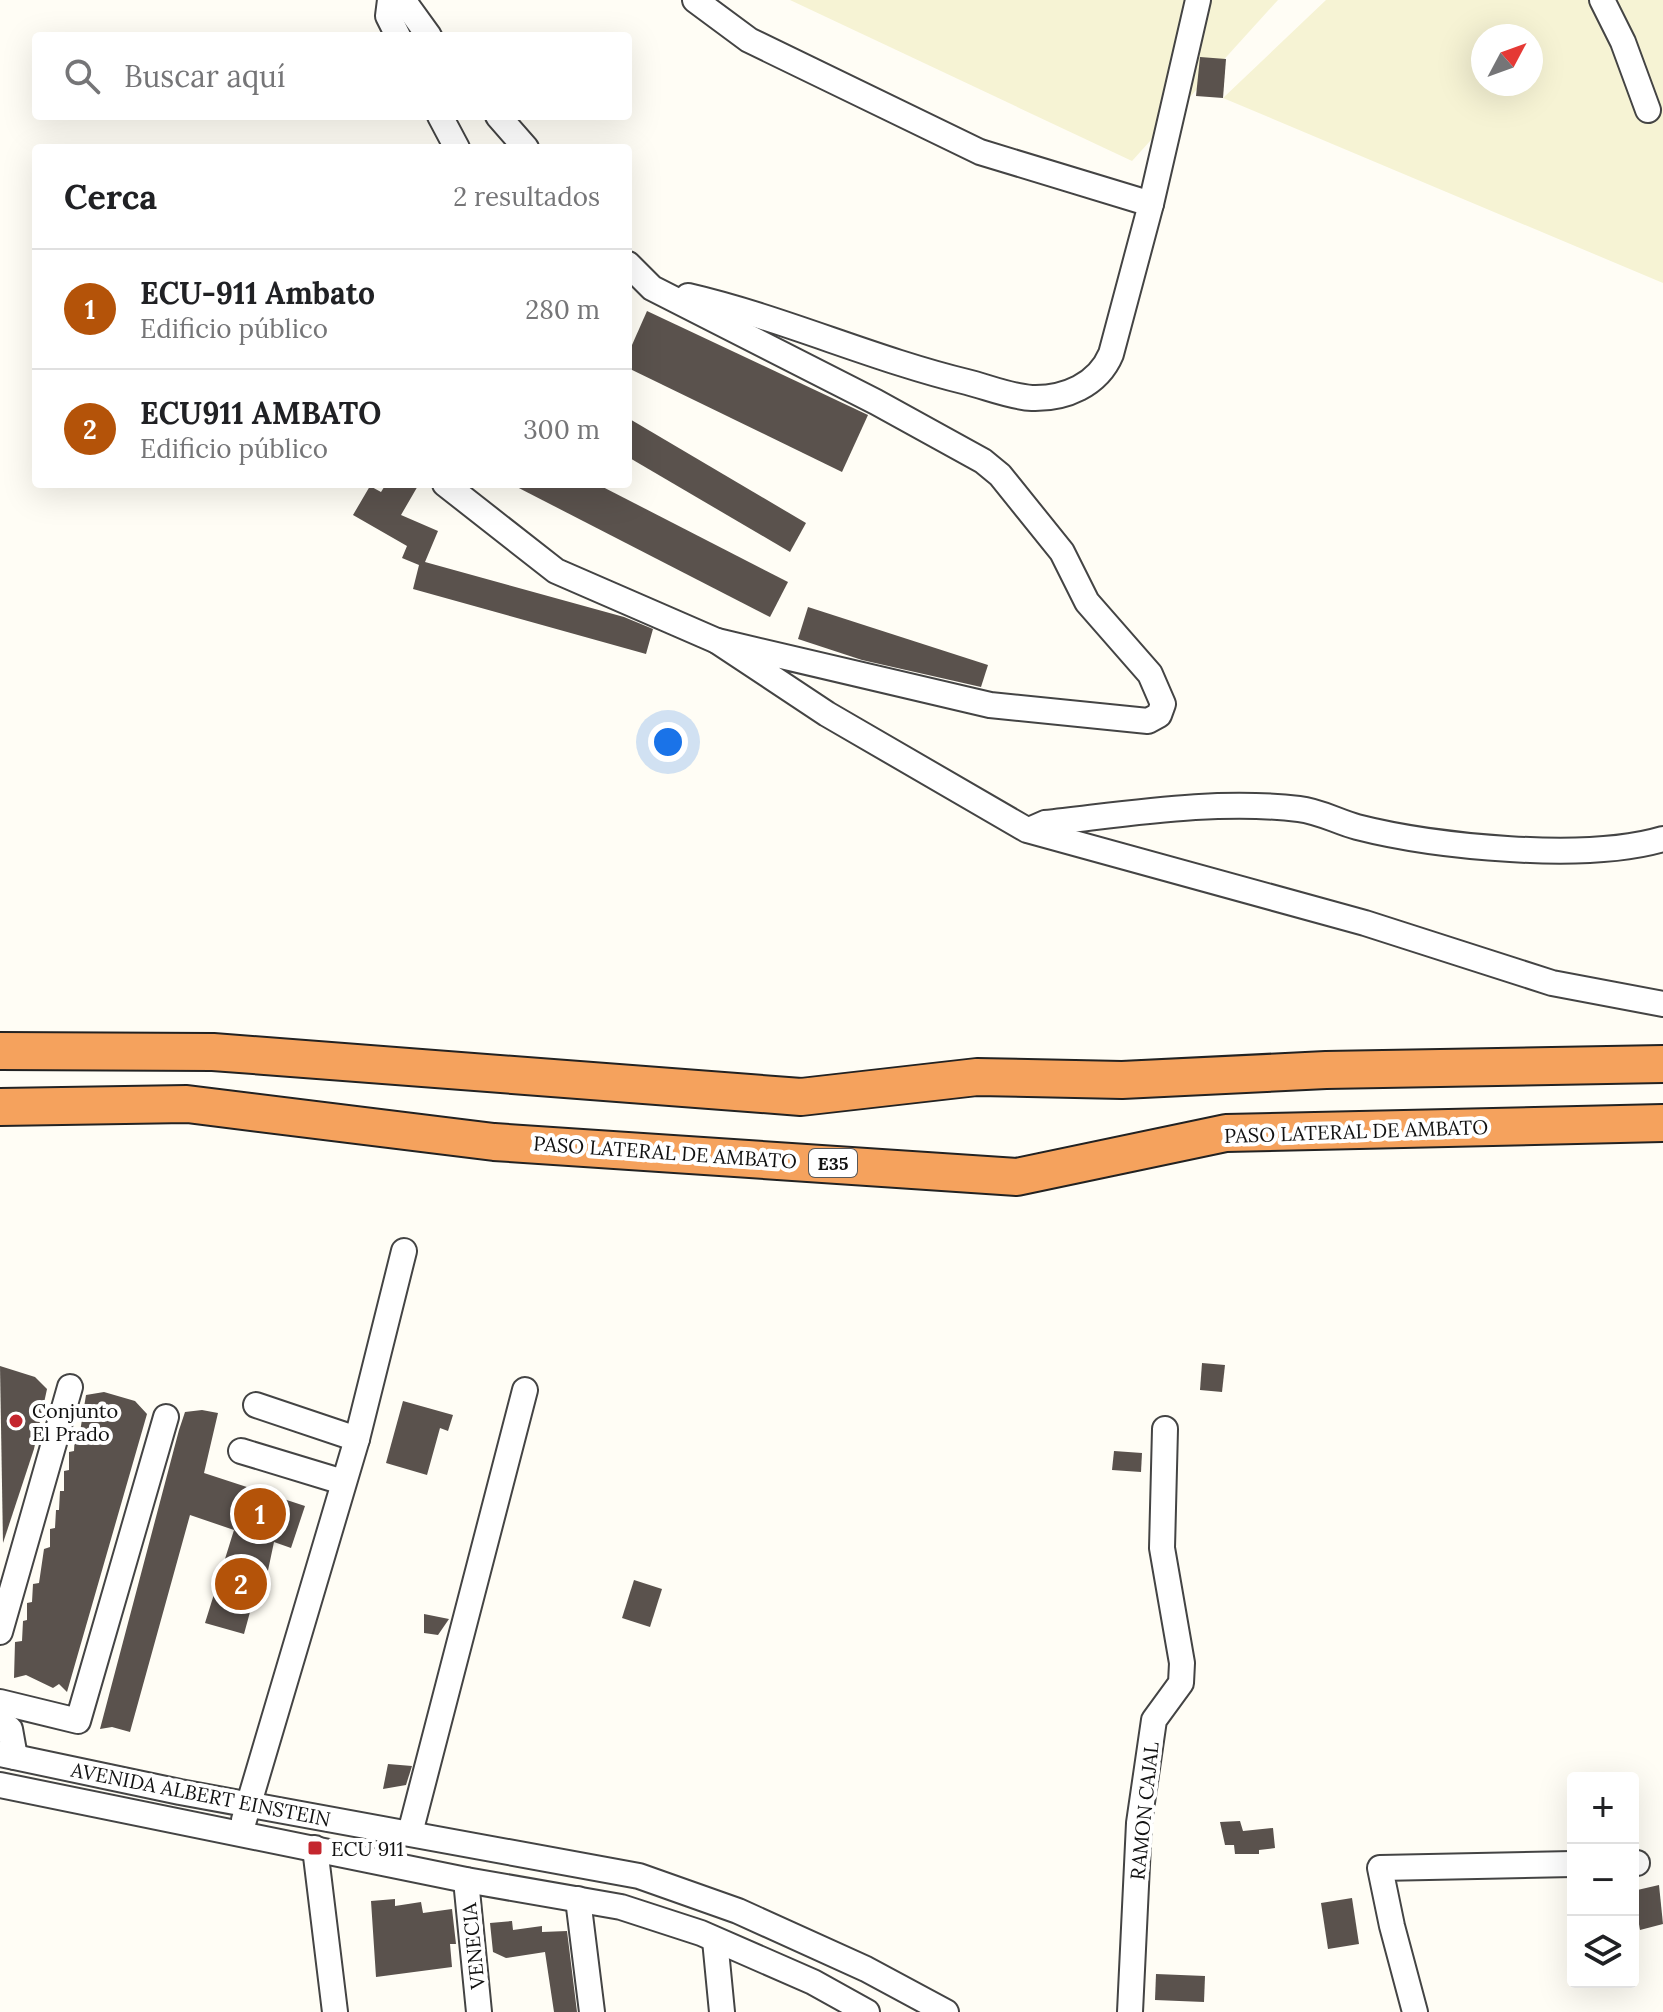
<!DOCTYPE html>
<html lang="es">
<meta charset="utf-8">
<style>
:root{--surface:#fff;--page:#f2f2f2;--text:#202124;--muted:#757577;--line:#e0e0e0;--accent:#b45309}
body{margin:0;font-family:Lora,serif;background:var(--page);color:var(--text)}
.controls{position:absolute;right:24px;bottom:24px;display:grid;overflow:hidden;border-radius:8px;box-shadow:0 8px 32px #0002}
.controls button{width:72px;height:72px;display:grid;place-items:center;padding:0;border:0;border-bottom:2px solid var(--line);background:var(--surface);color:var(--text);font:40px sans-serif}
.compass{position:absolute;left:1471px;top:24px;width:72px;height:72px;border-radius:50%;background:var(--surface);box-shadow:0 8px 32px #0002;rotate:49deg}
.you{position:absolute;left:668px;top:742px;width:28px;height:28px;margin:-20px;border:6px solid #fff;border-radius:50%;background:#1a73e8;box-shadow:0 0 0 12px #1a73e833}
.badge{display:grid;place-items:center;width:52px;height:52px;border-radius:50%;background:var(--accent);color:#fff;font-size:26px;font-weight:700}
.pin{position:absolute;translate:-50% -50%;border:4px solid #fff;box-shadow:0 2px 8px #0006}
.list{margin:0;padding:0;list-style:none}
h2{display:flex;justify-content:space-between;align-items:center;height:104px;margin:0;padding:0 32px;font-size:34px}
h2 small{font-size:26px;font-weight:400;color:var(--muted)}
.list li{display:grid;grid-template-columns:52px 1fr auto;gap:24px;align-items:center;box-sizing:border-box;height:120px;padding:0 32px;border-top:2px solid var(--line)}
.list b{display:block;font-size:30px;white-space:nowrap}
.list p{margin:0;font-size:26px;white-space:nowrap;color:var(--muted)}
.list em{font-size:26px;font-style:normal;color:var(--muted)}
.icon{flex:none;width:44px;height:44px;fill:none;stroke:currentColor;stroke-width:2;stroke-linecap:round;stroke-linejoin:round}
.map{position:relative;flex:none;width:1663px;height:2012px;overflow:hidden}
.search{position:absolute;background:var(--surface);box-shadow:0 8px 32px #0002;left:32px;top:32px;width:600px;height:88px;display:flex;align-items:center;gap:20px;box-sizing:border-box;padding:0 28px;border-radius:8px;color:var(--muted);font-size:30px}
.panel{position:absolute;background:var(--surface);box-shadow:0 8px 32px #0002;left:32px;top:144px;width:600px;height:344px;border-radius:8px}
.map>svg:first-child{display:block}
.farmland{fill:#f6f3d4;fill-rule:evenodd}
.building{fill:#5a524d}
.lines{fill:none;stroke-linecap:round;stroke-linejoin:round}
.minor-casing{stroke:#444;stroke-width:28}
.highway-casing{stroke:#222;stroke-width:40}
.minor{stroke:#fff;stroke-width:24}
.highway{stroke:#f5a25d;stroke-width:36}
.poi-dot{fill:#c4262e;stroke:#fff;stroke-width:3}
.labels{text-anchor:middle;dominant-baseline:central;stroke-width:8;stroke-linejoin:round;paint-order:stroke}
.shield{fill:#fff;stroke:#585858;stroke-width:2}
.shield-label{font-size:18px;font-weight:bold;fill:#111}
.street-label{font-size:20px;fill:#111;stroke:#fff}
.poi-label{font-size:20px;fill:#111;stroke:#fff;text-anchor:start}
</style>
<div class="map">
<svg width="1663" height="2012" viewBox="0 0 1663 2012">
<rect width="100%" height="100%" fill="#fffdf5"/>
<g class="farmland">
<path d="M 790,0 L 1278,0 L 1132,161 Z"/>
<path d="M 1326,0 L 1663,0 L 1663,283 L 1223,98 ZM 1483,36 L 1531,36 L 1531,84 L 1483,84 Z"/>
</g>
<g class="building">
<path d="M 1200,57 L 1226,59 L 1223,98 L 1196,96 Z"/>
<path d="M 647,311 L 868,415 L 842,472 L 628,368 L 628,354 Z"/>
<path d="M 628,418 L 806,523 L 790,552 L 628,457 Z"/>
<path d="M 386,484 L 419,484 L 401,515 L 438,531 L 425,562 L 624,617 L 653,629 L 646,654 L 413,589 L 419,565 L 402,558 L 407,546 L 353,515 L 370,486 L 381,492 Z"/>
<path d="M 511,484 L 597,484 L 788,582 L 770,617 Z"/>
<path d="M 808,607 L 988,665 L 981,687 L 862,660 L 798,639 Z"/>
<path d="M 1202,1363 L 1225,1365 L 1222,1392 L 1200,1390 Z"/>
<path d="M 0,1366 L 35,1377 L 47,1389 L 34,1449 L 3,1543 Z"/>
<path d="M 104,1392 L 135,1401 L 147,1414 L 67,1692 L 59,1684 L 53,1688 L 26,1675 L 14,1678 L 15,1642 L 22,1641 L 23,1621 L 27,1620 L 27,1603 L 32,1602 L 33,1584 L 39,1583 L 44,1549 L 50,1547 L 50,1529 L 55,1528 L 56,1510 L 59,1510 L 60,1491 L 64,1491 L 64,1471 L 69,1470 L 69,1452 L 74,1451 L 75,1433 L 80,1432 L 86,1395 Z"/>
<path d="M 403,1401 L 453,1415 L 448,1431 L 440,1428 L 427,1475 L 386,1463 Z"/>
<path d="M 202,1410 L 218,1413 L 204,1473 L 305,1506 L 291,1548 L 274,1542 L 266,1580 L 259,1579 L 244,1634 L 205,1623 L 234,1530 L 190,1515 L 130,1732 L 112,1727 L 100,1729 L 179,1430 L 185,1412 Z"/>
<path d="M 1114,1451 L 1142,1453 L 1141,1472 L 1112,1470 Z"/>
<path d="M 634,1580 L 662,1589 L 650,1627 L 622,1618 Z"/>
<path d="M 424,1614 L 449,1619 L 438,1635 L 424,1633 Z"/>
<path d="M 388,1764 L 412,1766 L 406,1785 L 383,1789 Z"/>
<path d="M 1240,1821 L 1243,1831 L 1273,1828 L 1275,1848 L 1259,1850 L 1259,1854 L 1235,1854 L 1234,1845 L 1225,1845 L 1220,1822 Z"/>
<path d="M 1659,1885 L 1663,1924 L 1640,1930 L 1633,1891 Z"/>
<path d="M 1352,1898 L 1359,1944 L 1328,1949 L 1321,1903 Z"/>
<path d="M 395,1899 L 395,1906 L 421,1902 L 423,1913 L 452,1909 L 456,1944 L 450,1944 L 452,1967 L 376,1977 L 371,1901 Z"/>
<path d="M 512,1921 L 513,1930 L 542,1926 L 542,1932 L 567,1931 L 577,2012 L 554,2012 L 545,1952 L 506,1958 L 493,1952 L 490,1923 Z"/>
<path d="M 1156,1974 L 1205,1976 L 1204,2002 L 1155,2000 Z"/>
</g>
<g class="lines">
<g class="minor-casing">
<g id="minor">
<path d="M 390,0 L 388,16 L 398,36"/>
<path d="M 403,0 L 429,36"/>
<path d="M 695,0 L 749,40 L 980,152 L 1151,204"/>
<path d="M 1602,0 L 1623,42 L 1648,110"/>
<path d="M 440,116 L 457,148"/>
<path d="M 498,116 L 526,148"/>
<path d="M 628,264 L 652,288 L 876,402 L 983,461 L 1000,475 L 1062,552 L 1087,602 L 1150,674 L 1163,704 L 1159,715 L 1148,721 L 990,705 L 717,641 L 827,714 L 1027,830 L 1365,923 L 1552,983 L 1663,1004"/>
<path d="M 688,296 C 783,318 872,359 967,382 C 987,387 1011,397 1032,398 C 1065,399 1098,385 1111,354 L 1151,204 L 1198,0"/>
<path d="M 445,484 L 556,571 L 717,641"/>
<path d="M 1029,830 L 1045,823 C 1128,814 1215,799 1299,809 C 1319,811 1338,822 1357,827 C 1435,847 1586,862 1663,839"/>
<path d="M 256,1405 L 357,1439"/>
<path d="M 241,1451 L 343,1482"/>
<path d="M 0,1632 L 70,1387"/>
<path d="M 0,1702 L 78,1721 L 166,1417"/>
<path d="M 0,1721 L 10,1729 L 15,1757"/>
<path d="M 0,1754 L 180,1792 L 639,1876 L 738,1911 L 866,1969 L 946,2012"/>
<path d="M 0,1785 L 466,1880 L 621,1907 L 701,1933 L 813,1982 L 867,2012"/>
<path d="M 244,1820 L 357,1439 L 404,1251"/>
<path d="M 410,1833 L 525,1390"/>
<path d="M 315,1848 L 335,2012"/>
<path d="M 1633,1863 L 1637,1863"/>
<path d="M 466,1880 L 479,2012"/>
<path d="M 578,1899 L 592,2012"/>
<path d="M 715,1940 L 722,2012"/>
<path d="M 1130,2012 L 1139,1823 L 1154,1720 L 1181,1683 L 1182,1663 L 1162,1548 L 1165,1429"/>
<path d="M 1415,2012 L 1392,1926 L 1380,1868 L 1573,1864"/>
</g>
</g>
<g class="highway-casing">
<g id="highway">
<path d="M 0,1051 L 213,1052 L 801,1097 L 977,1077 L 1122,1080 L 1326,1070 L 1663,1064"/>
<path d="M 0,1107 L 187,1104 L 494,1142 L 1017,1177 L 1226,1133 L 1663,1123"/>
</g>
</g>
<use href="#minor" class="minor"/>
<use href="#highway" class="highway"/>
</g>
<g class="poi-dot">
<circle cx="16" cy="1421" r="8"/>
<rect x="307" y="1840" width="16" height="16" rx="4"/>
</g>
<g class="labels">
<rect class="shield" x="809" y="1149" width="48" height="28" rx="6"/>
<g class="shield-label">
<text x="833" y="1163">E35</text>
</g>
<g class="street-label">
<text transform="translate(1356 1131) rotate(-2)">PASO LATERAL DE AMBATO</text>
<text transform="translate(665 1152) rotate(4)">PASO LATERAL DE AMBATO</text>
<text transform="translate(201 1794) rotate(11)">AVENIDA ALBERT EINSTEIN</text>
<text transform="translate(1144 1811) rotate(-84)">RAMON CAJAL</text>
<text transform="translate(473 1946) rotate(-96)">VENECIA</text>
</g>
<g class="poi-label">
<text x="32" y="1410">Conjunto<tspan x="32" dy="23">El Prado</tspan></text>
<text x="331" y="1848">ECU 911</text>
</g>
</g>
</svg>
<div class="controls">
<button>+</button>
<button>−</button>
<button><svg class="icon" aria-label="layers" viewBox="0 0 24 24"><path d="M12 4l9 5-9 5-9-5zM3 14l9 5 9-5"/></svg></button>
</div>
<svg class="compass" viewBox="-18 -18 36 36"><path d="M0-13l5 13h-10z" fill="#e53935"/><path d="M0 13l5-13h-10z" fill="#757577"/></svg>
<div class="you"></div>
<div class="pin badge" style="left:260px;top:1514px">1</div>
<div class="pin badge" style="left:241px;top:1584px">2</div>
<div class="search"><svg class="icon" aria-label="search" viewBox="0 0 24 24"><circle cx="10" cy="10" r="6"/><path d="M15 15l6 6"/></svg>Buscar aquí</div>
<section class="panel">
<h2>Cerca<small>2 resultados</small></h2>
<ul class="list">
<li><span class="badge">1</span><div><b>ECU-911 Ambato</b><p>Edificio público</p></div><em>280 m</em></li>
<li><span class="badge">2</span><div><b>ECU911 AMBATO</b><p>Edificio público</p></div><em>300 m</em></li>
</ul>
</section>
</div>
